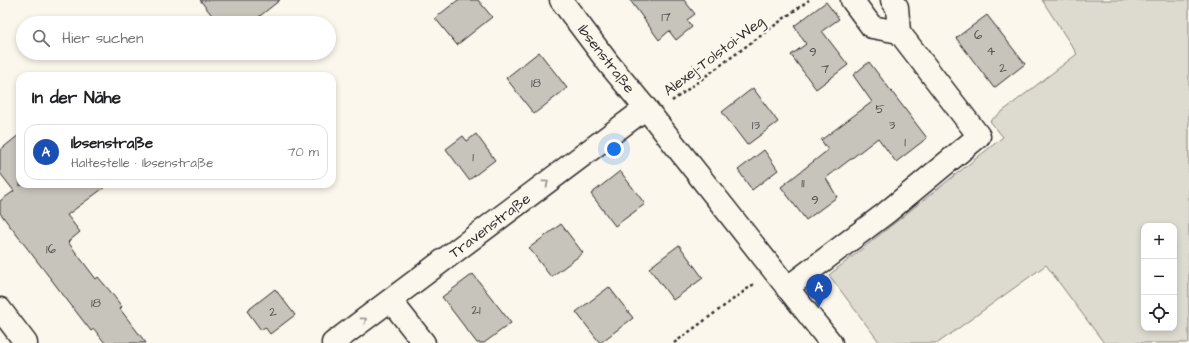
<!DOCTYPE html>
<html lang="de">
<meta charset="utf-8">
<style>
:root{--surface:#fff;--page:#f2f2f2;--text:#202124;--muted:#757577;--line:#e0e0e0;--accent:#d1495b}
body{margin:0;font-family:"Architects Daughter",sans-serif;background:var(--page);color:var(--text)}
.controls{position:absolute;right:12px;bottom:12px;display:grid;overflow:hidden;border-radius:8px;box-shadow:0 2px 6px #0003}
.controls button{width:36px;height:36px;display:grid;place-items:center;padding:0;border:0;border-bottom:1px solid var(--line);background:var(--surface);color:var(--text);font:20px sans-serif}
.you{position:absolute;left:614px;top:149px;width:14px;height:14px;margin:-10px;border:3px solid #fff;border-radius:50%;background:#1a73e8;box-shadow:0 0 0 6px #1a73e833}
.badge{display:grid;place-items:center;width:26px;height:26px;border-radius:50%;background:var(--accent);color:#fff;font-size:13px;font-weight:700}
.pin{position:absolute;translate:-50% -33px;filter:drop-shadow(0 1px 2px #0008)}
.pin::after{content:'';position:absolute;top:21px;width:14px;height:12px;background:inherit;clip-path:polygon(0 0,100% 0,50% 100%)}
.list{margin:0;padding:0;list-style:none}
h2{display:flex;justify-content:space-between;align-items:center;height:52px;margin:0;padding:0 16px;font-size:17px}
h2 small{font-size:13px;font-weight:400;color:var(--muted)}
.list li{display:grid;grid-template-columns:26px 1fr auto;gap:12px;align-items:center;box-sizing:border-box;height:56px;margin:0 8px 8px;padding:0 8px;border:1px solid var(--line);border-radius:12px}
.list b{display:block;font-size:15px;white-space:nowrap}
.list p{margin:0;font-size:13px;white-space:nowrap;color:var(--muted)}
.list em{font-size:13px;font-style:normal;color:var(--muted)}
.icon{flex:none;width:22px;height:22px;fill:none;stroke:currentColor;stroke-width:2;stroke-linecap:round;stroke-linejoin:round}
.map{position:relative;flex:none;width:1189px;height:343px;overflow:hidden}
.search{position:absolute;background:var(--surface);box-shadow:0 2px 6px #0003;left:16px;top:16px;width:320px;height:44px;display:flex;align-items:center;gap:10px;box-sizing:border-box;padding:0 14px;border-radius:22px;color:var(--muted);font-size:15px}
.panel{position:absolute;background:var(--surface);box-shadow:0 2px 6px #0003;left:16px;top:72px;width:320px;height:116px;border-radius:12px}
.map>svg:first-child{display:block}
.green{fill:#dddad0;stroke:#84827e;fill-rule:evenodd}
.building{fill:#c7c4bc;stroke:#2b2b2b}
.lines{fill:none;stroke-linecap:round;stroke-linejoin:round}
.minor-casing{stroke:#2b2b2b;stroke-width:25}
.path{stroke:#2b2b2b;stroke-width:2.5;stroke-dasharray:3 3;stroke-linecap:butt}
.minor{stroke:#fbf7ec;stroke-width:22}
.oneway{stroke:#93918c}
.labels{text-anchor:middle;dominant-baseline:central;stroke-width:4;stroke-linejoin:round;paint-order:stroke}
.number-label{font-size:13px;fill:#52514f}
.street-label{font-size:15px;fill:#2b2b2b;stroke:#fbf7ec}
</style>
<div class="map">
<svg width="1189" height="343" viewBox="0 0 1189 343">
<rect width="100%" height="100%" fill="#fbf7ec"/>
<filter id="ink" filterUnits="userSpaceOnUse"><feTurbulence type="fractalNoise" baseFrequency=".025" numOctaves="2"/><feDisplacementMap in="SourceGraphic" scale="8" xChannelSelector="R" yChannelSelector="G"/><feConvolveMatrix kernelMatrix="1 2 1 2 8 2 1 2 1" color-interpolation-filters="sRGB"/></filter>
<g filter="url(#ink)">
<path class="green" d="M 1042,0 L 1189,0 L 1189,343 L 1104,343 L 1046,265 L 938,343 L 880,343 L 829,275 L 1003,137 L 990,121 L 1077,54 ZM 1144,226 L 1174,226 L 1174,328 L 1144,328 Z"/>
<g class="building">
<path d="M 200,0 L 280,0 L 251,23 L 218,23 Z"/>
<path d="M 458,0 L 478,0 L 492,17 L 457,45 L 435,18 Z"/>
<path d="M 630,0 L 684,0 L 695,14 L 687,20 L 692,27 L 676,40 L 669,31 L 659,40 Z"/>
<path d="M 826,2 L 839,19 L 822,31 L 848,65 L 816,89 L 791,55 L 806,44 L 794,26 Z"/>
<path d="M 987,15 L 1025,64 L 994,88 L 956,38 Z"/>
<path d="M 539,52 L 567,88 L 534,114 L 506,78 Z"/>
<path d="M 869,62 L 927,138 L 896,162 L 878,138 L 826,178 L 837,197 L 806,220 L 781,187 L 828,150 L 821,140 L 872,102 L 853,75 Z"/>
<path d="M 753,88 L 778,122 L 747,145 L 722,112 Z"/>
<path d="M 20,134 L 20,186 L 23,184 L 109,184 L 67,215 L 80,232 L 68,242 L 96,279 L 98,277 L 110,291 L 122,307 L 120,309 L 146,343 L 105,343 L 94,329 L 91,331 L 0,213 L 0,201 L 14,191 L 0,173 L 0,150 Z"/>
<path d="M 476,134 L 495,160 L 469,180 L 446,149 L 463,136 L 467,141 Z"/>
<path d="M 764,150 L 778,170 L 752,190 L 738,170 Z"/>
<path d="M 620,171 L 645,204 L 615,226 L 591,194 Z"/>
<path d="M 561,224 L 583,253 L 551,277 L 529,248 Z"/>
<path d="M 679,245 L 703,278 L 673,300 L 649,268 Z"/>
<path d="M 473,274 L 511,323 L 484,343 L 477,343 L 442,297 Z"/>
<path d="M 609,287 L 633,318 L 600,343 L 576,312 Z"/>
<path d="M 275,289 L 295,315 L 270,334 L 265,327 L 261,330 L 247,311 Z"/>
</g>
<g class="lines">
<g class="minor-casing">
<g id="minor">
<path d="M 561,0 L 609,64 L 652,116 L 831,343"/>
<path d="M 852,0 L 872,27 L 899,32"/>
<path d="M 787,288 L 886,213 L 979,136 L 899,32 L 897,7 L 892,0"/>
<path d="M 391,301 L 424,343"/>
<path d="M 0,309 L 26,343"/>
<path d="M 333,343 L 646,108"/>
</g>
</g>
<g class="path">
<path d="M 672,101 L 809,0"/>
<path d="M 674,343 L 754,284"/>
</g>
<use href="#minor" class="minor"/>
</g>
<defs><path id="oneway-chevron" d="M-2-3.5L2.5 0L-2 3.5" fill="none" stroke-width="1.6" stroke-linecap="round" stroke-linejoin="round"/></defs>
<g class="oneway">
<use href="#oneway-chevron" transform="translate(546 183) rotate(-37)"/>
<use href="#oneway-chevron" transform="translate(364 320) rotate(-36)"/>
</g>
</g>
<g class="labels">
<g class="number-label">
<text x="666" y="17">17</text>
<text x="978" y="35">6</text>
<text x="991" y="51">4</text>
<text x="813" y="52">9</text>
<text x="1003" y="68">2</text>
<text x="825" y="69">7</text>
<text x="536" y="83">18</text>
<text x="880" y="109">5</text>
<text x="756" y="125">13</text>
<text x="892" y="125">3</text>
<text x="905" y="142">1</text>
<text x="473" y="157">1</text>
<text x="803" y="183">11</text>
<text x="815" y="200">9</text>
<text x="51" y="249">16</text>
<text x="96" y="303">18</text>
<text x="476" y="310">21</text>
<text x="273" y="312">2</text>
</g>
<g class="street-label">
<text transform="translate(714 56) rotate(-37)">Alexej-Tolstoi-Weg</text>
<text transform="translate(606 59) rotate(52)">Ibsenstraße</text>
<text transform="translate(490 226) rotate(-37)">Travenstraße</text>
</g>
</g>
</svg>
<div class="controls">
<button>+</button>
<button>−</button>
<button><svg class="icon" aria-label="locate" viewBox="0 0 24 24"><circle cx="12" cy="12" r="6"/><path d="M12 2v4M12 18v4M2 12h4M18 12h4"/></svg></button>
</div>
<div class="you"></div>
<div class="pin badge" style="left:819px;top:307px;background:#1a4fb4">A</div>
<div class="search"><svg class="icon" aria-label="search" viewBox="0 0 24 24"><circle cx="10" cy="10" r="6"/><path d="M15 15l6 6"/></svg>Hier suchen</div>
<section class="panel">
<h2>In der Nähe<small></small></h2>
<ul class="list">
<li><span class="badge" style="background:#1a4fb4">A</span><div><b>Ibsenstraße</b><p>Haltestelle · Ibsenstraße</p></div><em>70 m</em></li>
</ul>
</section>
</div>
